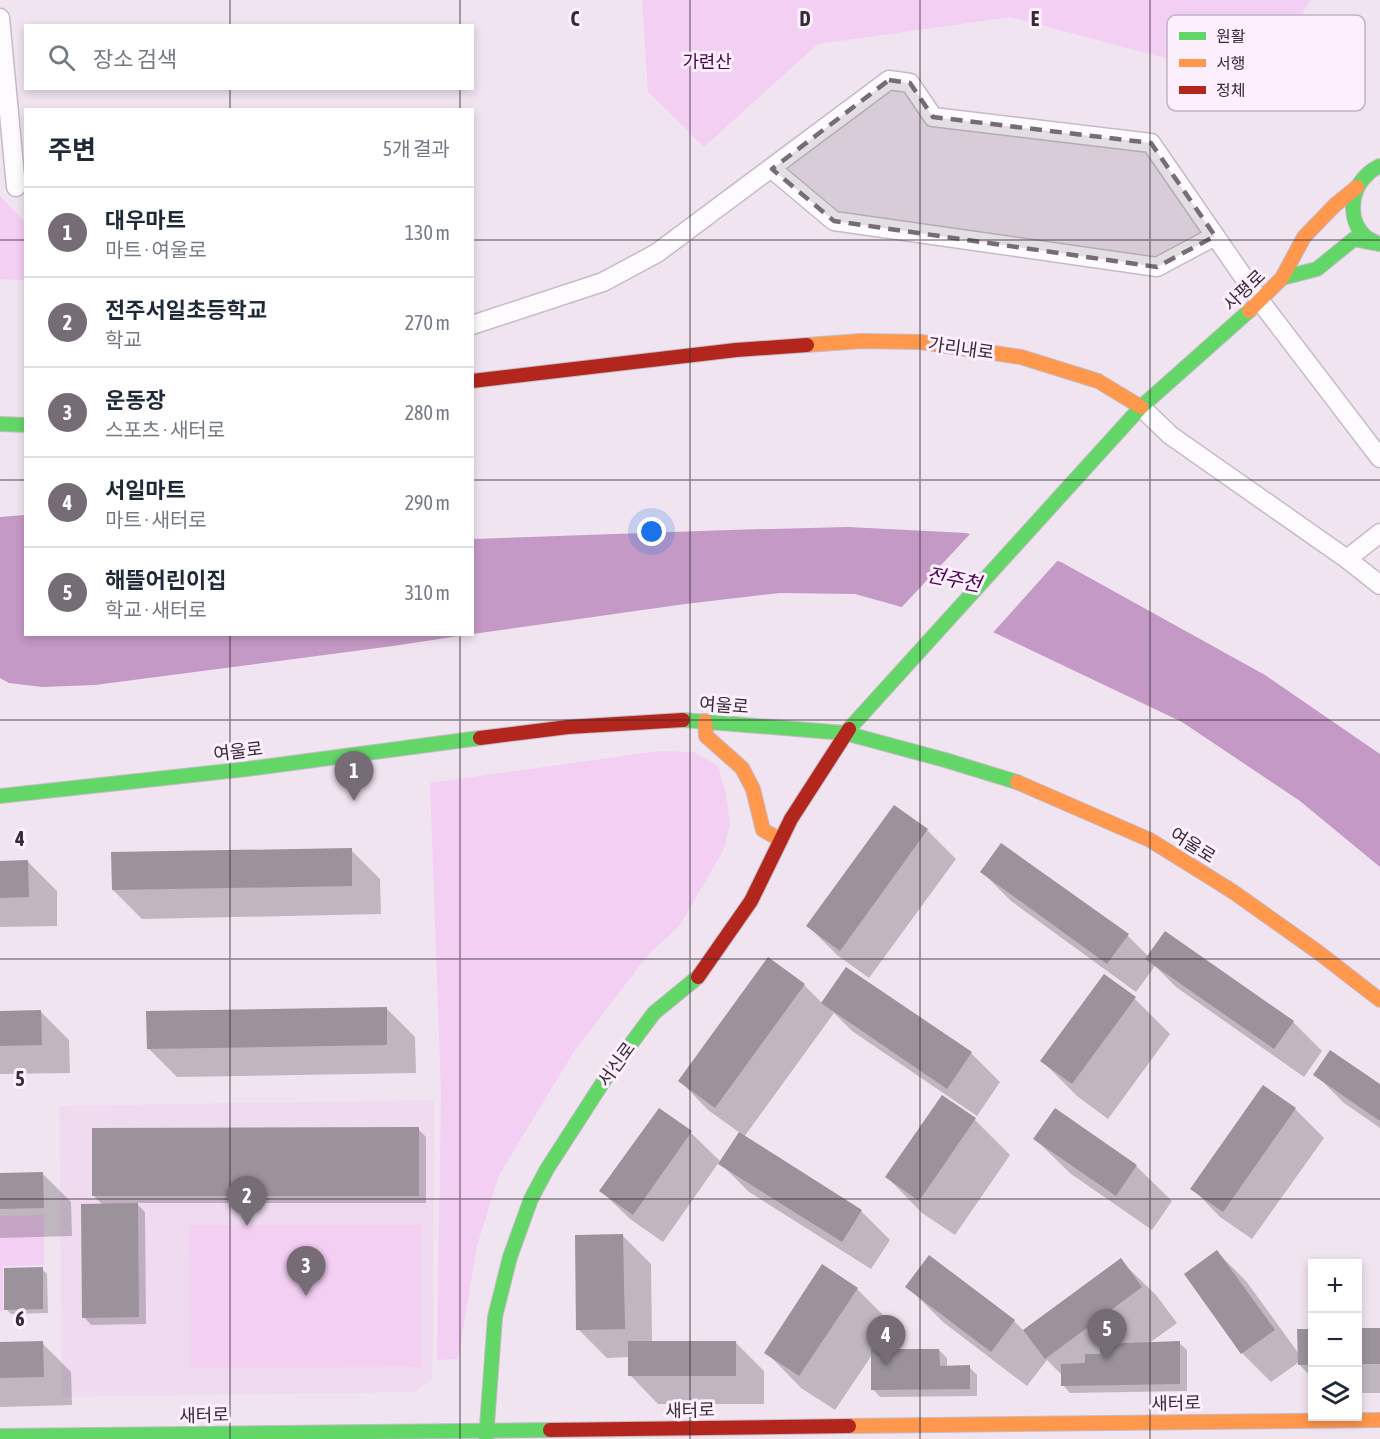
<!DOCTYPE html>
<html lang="ko">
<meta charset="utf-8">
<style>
:root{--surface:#fff;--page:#f2f2f3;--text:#1f2937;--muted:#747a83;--line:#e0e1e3;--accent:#766c76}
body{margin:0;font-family:"Asap Condensed","Noto Sans KR",sans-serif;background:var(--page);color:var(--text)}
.controls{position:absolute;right:18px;bottom:18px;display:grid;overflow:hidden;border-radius:0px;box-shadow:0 3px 9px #0003}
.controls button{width:54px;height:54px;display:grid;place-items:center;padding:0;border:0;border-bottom:2px solid var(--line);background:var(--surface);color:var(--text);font:30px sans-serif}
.you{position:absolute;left:652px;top:532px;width:21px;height:21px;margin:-15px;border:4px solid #fff;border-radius:50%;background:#1a73e8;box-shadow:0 0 0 9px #1a73e833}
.badge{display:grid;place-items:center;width:39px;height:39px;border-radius:50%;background:var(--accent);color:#fff;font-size:20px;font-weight:700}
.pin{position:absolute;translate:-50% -50px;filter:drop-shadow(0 2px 3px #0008)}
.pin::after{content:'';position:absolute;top:32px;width:21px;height:18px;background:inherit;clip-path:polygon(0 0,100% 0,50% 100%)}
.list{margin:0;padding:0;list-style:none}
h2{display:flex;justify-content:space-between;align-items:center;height:78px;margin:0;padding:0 24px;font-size:26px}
h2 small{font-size:20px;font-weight:400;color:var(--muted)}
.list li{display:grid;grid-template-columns:39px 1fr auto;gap:18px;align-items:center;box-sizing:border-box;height:90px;padding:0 24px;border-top:2px solid var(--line)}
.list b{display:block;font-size:22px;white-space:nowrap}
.list p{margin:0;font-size:20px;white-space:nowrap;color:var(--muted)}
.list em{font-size:20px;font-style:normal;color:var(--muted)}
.icon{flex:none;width:33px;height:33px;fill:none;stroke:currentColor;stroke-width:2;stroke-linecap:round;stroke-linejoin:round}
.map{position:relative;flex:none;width:1380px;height:1439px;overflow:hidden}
.search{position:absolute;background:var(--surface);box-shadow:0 3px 9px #0003;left:24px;top:24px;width:450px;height:66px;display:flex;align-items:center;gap:15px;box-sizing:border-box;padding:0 21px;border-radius:0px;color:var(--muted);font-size:22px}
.panel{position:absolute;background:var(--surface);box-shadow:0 3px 9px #0003;left:24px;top:108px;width:450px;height:528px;border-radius:0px}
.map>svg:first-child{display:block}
.built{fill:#efdaef}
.green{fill:#f4cff4}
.water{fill:#c499c5}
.pier{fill:#f0e4f0}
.shadow{fill:#0003}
.building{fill:#9b929b}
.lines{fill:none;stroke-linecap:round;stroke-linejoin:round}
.street-casing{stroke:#c5bbc5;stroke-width:21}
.fast-casing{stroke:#c5bbc5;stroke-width:16}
.slow-casing{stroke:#c5bbc5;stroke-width:16}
.jam-casing{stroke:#c5bbc5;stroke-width:16}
.street{stroke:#fdfbfd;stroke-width:18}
.fast{stroke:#63d668;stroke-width:14}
.slow{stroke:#ff974d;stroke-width:14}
.jam{stroke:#b3261e;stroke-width:14}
.marked{fill:#766c76;fill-opacity:0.2;stroke:#766c76;stroke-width:4.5;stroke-dasharray:12 8;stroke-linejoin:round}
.grid{fill:none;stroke:#352c35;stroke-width:1.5;stroke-opacity:0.55}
.labels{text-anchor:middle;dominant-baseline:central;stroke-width:6;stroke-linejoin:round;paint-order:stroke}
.park-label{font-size:18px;fill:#4c034f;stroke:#fdeffd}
.street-label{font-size:18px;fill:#352c35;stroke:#fdeffd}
.water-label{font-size:20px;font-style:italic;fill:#4b014e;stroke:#fdeffd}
.key{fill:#fdeffd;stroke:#c1b4c1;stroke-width:1.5}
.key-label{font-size:16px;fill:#352c35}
.grid-label{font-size:20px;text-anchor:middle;font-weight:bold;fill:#352c35;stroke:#fdeffd;stroke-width:6;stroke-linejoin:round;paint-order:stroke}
</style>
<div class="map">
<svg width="1380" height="1439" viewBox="0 0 1380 1439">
<rect width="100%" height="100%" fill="#f0e4f0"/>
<path class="built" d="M 434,1100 L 433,1347 L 432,1378 L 416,1392 L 62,1397 L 59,1106 Z"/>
<g class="green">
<path d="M 642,0 L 1311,0 L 1266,67 L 1235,77 L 1011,17 L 818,44 L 704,147 L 648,92 Z"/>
<path d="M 0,196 L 25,222 L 25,280 L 0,279 Z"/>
<path d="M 659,751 L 694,752 L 718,766 L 726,794 L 730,825 L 723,851 L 680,925 L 648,955 L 575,1050 L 499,1175 L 477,1246 L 458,1359 L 437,1360 L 441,1091 L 430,783 Z"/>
<path d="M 44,1215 L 44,1265 L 3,1266 L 3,1311 L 0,1311 L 0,1216 Z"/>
<path d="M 190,1225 L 421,1225 L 421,1367 L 191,1368 Z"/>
</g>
<g class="water">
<path d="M 25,515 L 26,634 L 472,634 L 393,646 L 95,685 L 42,687 L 9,683 L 0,678 L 0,517 Z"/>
<path d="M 848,527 L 966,533 L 1061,562 L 1265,675 L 1380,754 L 1380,867 L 1300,801 L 1182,722 L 995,633 L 855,594 L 780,593 L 685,604 L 473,634 L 473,539 L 729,530 Z"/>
</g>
<path class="pier" d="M 972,532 L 1059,559 L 991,635 L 899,610 Z"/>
<g class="shadow">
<path d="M 895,807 L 927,830 L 956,859 L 869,978 L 837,955 L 808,926 Z"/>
<path d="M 351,850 L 380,879 L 381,914 L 142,919 L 113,890 Z"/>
<path d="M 0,862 L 28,862 L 57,891 L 57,926 L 0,927 Z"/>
<path d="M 982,872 L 1128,936 L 1149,957 L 1293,1022 L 1322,1051 L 1304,1077 L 1176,987 L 1155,966 L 1136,992 L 1011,901 Z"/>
<path d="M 769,959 L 804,985 L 822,1003 L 846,969 L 971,1053 L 1000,1082 L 977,1116 L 852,1031 L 834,1013 L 744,1137 L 861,1211 L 890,1240 L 871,1269 L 749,1192 L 719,1162 L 663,1242 L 630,1219 L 601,1191 L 659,1110 L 691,1133 L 721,1162 L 740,1133 L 708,1110 L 680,1081 Z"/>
<path d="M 1135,999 L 1170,1034 L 1108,1119 L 1077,1096 L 1042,1061 Z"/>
<path d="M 386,1008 L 415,1037 L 416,1073 L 177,1077 L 148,1048 Z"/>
<path d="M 0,1012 L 41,1012 L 69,1040 L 70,1073 L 0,1074 Z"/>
<path d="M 1315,1074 L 1380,1086 L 1380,1128 L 1344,1103 Z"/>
<path d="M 1295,1109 L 1324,1138 L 1252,1239 L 1220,1217 L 1192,1188 Z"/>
<path d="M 975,1120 L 1010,1155 L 955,1235 L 922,1213 L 887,1177 Z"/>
<path d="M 418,1129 L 426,1137 L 426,1203 L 136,1203 L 145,1212 L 146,1324 L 91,1325 L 84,1317 L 103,1205 L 94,1196 Z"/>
<path d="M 1035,1139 L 1136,1166 L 1172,1201 L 1152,1230 L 1071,1174 Z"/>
<path d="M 0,1174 L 43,1174 L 71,1202 L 72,1236 L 0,1238 Z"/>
<path d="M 622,1235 L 651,1264 L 652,1342 L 735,1342 L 764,1371 L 764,1404 L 658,1404 L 630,1375 L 630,1357 L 607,1358 L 578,1329 Z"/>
<path d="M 1217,1252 L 1246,1281 L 1299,1354 L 1299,1330 L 1312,1330 L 1312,1378 L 1299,1364 L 1299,1362 L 1271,1382 L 1242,1353 Z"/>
<path d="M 930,1257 L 1014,1321 L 1024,1331 L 1120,1260 L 1156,1295 L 1177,1323 L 1148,1344 L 1179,1343 L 1187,1350 L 1187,1391 L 1070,1393 L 1063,1385 L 1062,1375 L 1047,1360 L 1027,1386 L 943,1322 L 907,1286 Z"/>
<path d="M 42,1269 L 47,1274 L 48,1313 L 11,1314 L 6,1309 Z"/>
<path d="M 857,1289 L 892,1324 L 875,1351 L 939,1350 L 947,1358 L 947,1367 L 969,1367 L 977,1375 L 977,1396 L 880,1397 L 873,1389 L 872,1355 L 835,1410 L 801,1388 L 766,1352 Z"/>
<rect x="1358" y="1330" width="22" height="63"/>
<path d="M 42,1343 L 71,1372 L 72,1405 L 0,1407 L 0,1344 Z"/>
</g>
<g class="building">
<path d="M 894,805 L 928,829 L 840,951 L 806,926 Z"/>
<path d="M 1001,843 L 1129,934 L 1107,964 L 980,872 Z"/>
<path d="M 352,848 L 352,886 L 112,890 L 111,852 Z"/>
<path d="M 28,860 L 29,897 L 0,898 L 0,861 Z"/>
<path d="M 1165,931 L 1294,1021 L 1274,1049 L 1145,959 Z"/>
<path d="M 768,957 L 805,984 L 715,1108 L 678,1081 Z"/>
<path d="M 846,967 L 972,1052 L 947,1089 L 821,1003 Z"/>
<path d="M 1104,974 L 1136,997 L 1072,1084 L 1040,1061 Z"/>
<path d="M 387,1007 L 387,1045 L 147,1049 L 146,1011 Z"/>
<path d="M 41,1010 L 42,1045 L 0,1046 L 0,1011 Z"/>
<path d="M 1330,1050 L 1380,1084 L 1380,1121 L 1313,1075 Z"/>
<path d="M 1263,1085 L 1296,1108 L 1223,1212 L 1190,1189 Z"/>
<path d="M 942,1095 L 976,1118 L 919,1201 L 885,1177 Z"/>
<path d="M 659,1108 L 692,1131 L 633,1215 L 599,1191 Z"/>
<path d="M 1055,1108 L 1137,1165 L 1116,1196 L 1033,1139 Z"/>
<path d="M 419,1127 L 419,1196 L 92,1196 L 92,1128 Z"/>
<path d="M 739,1132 L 862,1210 L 842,1242 L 718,1164 Z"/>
<path d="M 43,1172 L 44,1208 L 0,1209 L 0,1173 Z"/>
<path d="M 138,1203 L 139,1317 L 82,1318 L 81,1204 Z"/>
<path d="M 623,1234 L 625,1329 L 576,1330 L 575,1235 Z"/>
<path d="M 1217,1250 L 1275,1330 L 1241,1354 L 1184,1274 Z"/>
<path d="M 929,1255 L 1015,1320 L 991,1352 L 905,1287 Z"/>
<path d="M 1121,1258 L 1142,1287 L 1045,1359 L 1023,1330 Z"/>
<path d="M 822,1264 L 858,1288 L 799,1376 L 764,1353 Z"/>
<path d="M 43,1267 L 43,1309 L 4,1310 L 4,1268 Z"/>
<rect x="1358" y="1328" width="22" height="36"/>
<path d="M 1297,1329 L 1312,1329 L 1312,1365 L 1298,1365 Z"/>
<path d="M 43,1341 L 44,1377 L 0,1378 L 0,1342 Z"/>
<rect x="628" y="1341" width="108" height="35"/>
<path d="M 1180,1341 L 1180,1384 L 1061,1386 L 1061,1364 L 1085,1363 L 1085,1354 L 1100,1354 L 1100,1344 Z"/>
<path d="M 871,1349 L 939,1349 L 940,1366 L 970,1365 L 970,1389 L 871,1390 Z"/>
</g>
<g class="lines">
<g class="street-casing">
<g id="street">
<path d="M 0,18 L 16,187"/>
<path d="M 772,169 L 834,221 L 1157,267 L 1215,236"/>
<path d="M 472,325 L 603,282 L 657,253 L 889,80 L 910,83 L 933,117 L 1151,143 L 1260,301 L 1380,458"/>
<path d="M 1141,407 L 1170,435 L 1347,559 L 1380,585"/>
<path d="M 1347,559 L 1380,533"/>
</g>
</g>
<g class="fast-casing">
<g id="fast">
<path d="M 1379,244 C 1375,242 1370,240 1366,237 C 1347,221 1350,189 1368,174 C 1371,170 1376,168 1380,166"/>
<path d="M 1282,278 L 1317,269 L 1354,239 L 1373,243"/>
<path d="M 0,424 L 26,425"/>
<path d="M 683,720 L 845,733 L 945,760 L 1017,782"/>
<path d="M 849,729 L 1141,407 L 1249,311"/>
<path d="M 0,796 L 247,769 L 480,738"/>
<path d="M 0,1436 L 550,1430"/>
<path d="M 486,1439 L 495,1317 L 510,1257 L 531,1199 L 547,1169 L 607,1076 L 654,1013 L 698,977"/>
</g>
</g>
<g class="slow-casing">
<g id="slow">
<path d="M 1249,311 L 1282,278 L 1304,237 L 1335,205 L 1357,187"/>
<path d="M 807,345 L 861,341 L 921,342 L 1021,357 L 1098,381 L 1141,407"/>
<path d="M 705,721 L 706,736 L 742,768 L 753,789 L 763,830 L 781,840"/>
<path d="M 1017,782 L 1150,840 L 1232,891 L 1318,952 L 1380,1000"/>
<path d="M 849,1426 L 1380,1420"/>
</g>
</g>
<g class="jam-casing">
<g id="jam">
<path d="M 472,381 L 736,350 L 807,345"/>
<path d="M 480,738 L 568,727 L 683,720"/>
<path d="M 698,977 L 751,901 L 791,819 L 849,729"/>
<path d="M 550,1430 L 849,1426"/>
</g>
</g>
<use href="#street" class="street"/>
<use href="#fast" class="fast"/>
<use href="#slow" class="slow"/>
<use href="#jam" class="jam"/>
</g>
<path class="marked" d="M 889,80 L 910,83 L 933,117 L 1151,143 L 1215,236 L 1157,267 L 834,221 L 772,169 Z"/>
<path class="grid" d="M 230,0 L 230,26M 460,0 L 460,26M 690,0 L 690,1439M 920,0 L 920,1439M 1150,0 L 1150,1439M 230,88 L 230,110M 460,88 L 460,110M 0,240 L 26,240M 472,240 L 1380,240M 0,480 L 26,480M 472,480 L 1380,480M 230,634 L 230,1439M 460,634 L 460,1439M 0,720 L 1380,720M 0,959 L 1380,959M 0,1199 L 1380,1199"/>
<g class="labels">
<g class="park-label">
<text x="707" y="61">가련산</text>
</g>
<g class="street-label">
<text transform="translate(1244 290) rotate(-44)">사평로</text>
<text transform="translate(961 348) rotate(8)">가리내로</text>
<text transform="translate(724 705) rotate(4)">여울로</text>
<text transform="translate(238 751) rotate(-7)">여울로</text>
<text transform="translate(1193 845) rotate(32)">여울로</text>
<text transform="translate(616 1064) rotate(-54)">서신로</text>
<text transform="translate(1176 1403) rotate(-1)">새터로</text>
<text transform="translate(690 1410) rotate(-1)">새터로</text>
<text transform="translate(204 1415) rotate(-1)">새터로</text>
</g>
<g class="water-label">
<text transform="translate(954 579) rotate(11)">전주천</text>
</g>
</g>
<rect x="1167" y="15" width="198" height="96" rx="9" class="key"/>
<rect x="1179" y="32" width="27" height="8" fill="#63d668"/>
<rect x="1179" y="59" width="27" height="8" fill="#ff974d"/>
<rect x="1179" y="86" width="27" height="8" fill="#b3261e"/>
<g class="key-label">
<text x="1216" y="42">원활</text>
<text x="1216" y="69">서행</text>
<text x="1216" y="96">정체</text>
</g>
<g class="grid-label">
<text x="575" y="26">C</text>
<text x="805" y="26">D</text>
<text x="1035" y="26">E</text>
<text x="20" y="846">4</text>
<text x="20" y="1086">5</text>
<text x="20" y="1326">6</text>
</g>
</svg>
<div class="controls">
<button>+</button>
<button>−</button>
<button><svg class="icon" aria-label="layers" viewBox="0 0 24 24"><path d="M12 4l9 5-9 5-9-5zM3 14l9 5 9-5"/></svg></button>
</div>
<div class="you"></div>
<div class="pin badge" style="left:354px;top:801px">1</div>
<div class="pin badge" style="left:247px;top:1226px">2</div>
<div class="pin badge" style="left:306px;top:1296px">3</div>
<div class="pin badge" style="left:886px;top:1365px">4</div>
<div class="pin badge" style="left:1107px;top:1359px">5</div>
<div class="search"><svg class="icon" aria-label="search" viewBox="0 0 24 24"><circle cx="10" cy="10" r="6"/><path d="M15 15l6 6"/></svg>장소 검색</div>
<section class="panel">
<h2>주변<small>5개 결과</small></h2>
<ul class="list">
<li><span class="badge">1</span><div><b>대우마트</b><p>마트 · 여울로</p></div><em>130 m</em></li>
<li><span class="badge">2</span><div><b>전주서일초등학교</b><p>학교</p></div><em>270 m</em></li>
<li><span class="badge">3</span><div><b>운동장</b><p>스포츠 · 새터로</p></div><em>280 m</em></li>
<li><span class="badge">4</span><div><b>서일마트</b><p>마트 · 새터로</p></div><em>290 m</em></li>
<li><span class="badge">5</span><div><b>해뜰어린이집</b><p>학교 · 새터로</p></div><em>310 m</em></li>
</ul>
</section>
</div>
